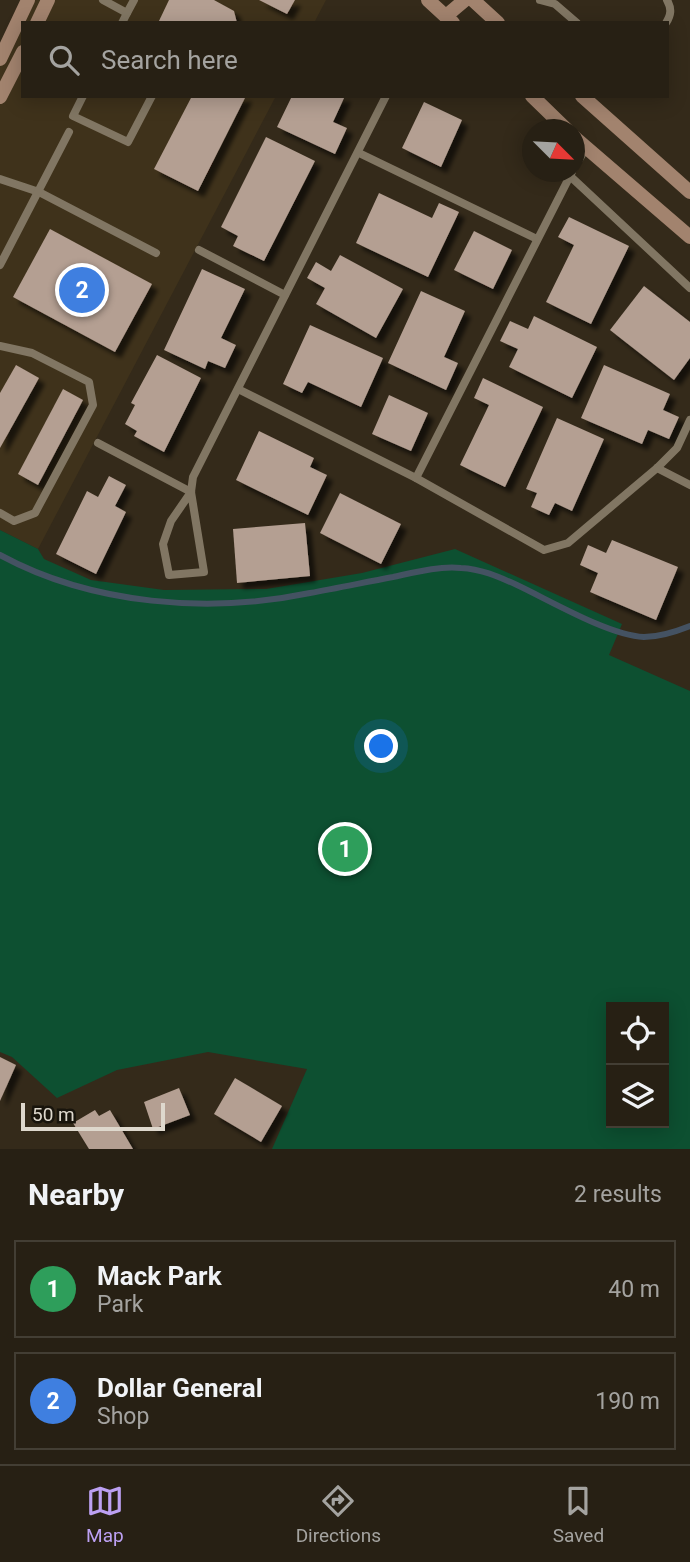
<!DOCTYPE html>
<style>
:root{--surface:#272014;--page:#332d22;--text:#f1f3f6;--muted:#a4a3a0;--line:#433e34;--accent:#bca0f2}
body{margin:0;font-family:Roboto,sans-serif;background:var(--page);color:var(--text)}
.controls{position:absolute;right:21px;bottom:21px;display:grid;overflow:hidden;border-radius:0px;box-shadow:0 4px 18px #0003}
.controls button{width:63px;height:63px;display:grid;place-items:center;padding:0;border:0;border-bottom:2px solid var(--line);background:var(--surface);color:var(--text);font:35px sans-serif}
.compass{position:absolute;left:522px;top:119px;width:63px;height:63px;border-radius:50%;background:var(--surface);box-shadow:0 4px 18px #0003;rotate:114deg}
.scale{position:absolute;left:21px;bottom:18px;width:144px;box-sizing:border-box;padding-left:7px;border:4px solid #ded8cd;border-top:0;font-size:19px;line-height:24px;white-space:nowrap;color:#ded8cd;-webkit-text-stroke:5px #18140c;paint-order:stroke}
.you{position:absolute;left:382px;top:747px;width:24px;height:24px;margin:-18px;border:5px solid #fff;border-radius:50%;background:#1a73e8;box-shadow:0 0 0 10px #1a73e833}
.badge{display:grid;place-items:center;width:46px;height:46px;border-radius:50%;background:var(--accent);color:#fff;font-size:23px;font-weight:700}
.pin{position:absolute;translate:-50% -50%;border:4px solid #fff;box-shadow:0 2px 7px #0006}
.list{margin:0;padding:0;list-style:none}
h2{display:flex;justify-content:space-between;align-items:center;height:91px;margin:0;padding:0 28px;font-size:30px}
h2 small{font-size:23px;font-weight:400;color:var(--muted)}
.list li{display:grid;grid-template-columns:46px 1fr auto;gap:21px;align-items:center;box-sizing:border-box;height:98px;margin:0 14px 14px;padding:0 14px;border:2px solid var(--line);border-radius:0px}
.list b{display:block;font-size:26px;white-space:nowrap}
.list p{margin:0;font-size:23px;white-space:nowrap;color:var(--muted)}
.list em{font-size:23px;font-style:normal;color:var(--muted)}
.icon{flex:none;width:38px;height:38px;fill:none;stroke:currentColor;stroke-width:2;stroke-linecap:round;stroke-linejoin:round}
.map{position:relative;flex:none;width:690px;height:1149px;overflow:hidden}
.search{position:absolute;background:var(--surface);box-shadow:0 4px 18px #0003;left:21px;right:21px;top:21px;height:77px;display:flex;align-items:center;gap:18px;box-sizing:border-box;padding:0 24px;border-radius:0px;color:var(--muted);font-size:26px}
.sheet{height:315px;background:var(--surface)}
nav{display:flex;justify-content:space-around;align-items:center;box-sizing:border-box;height:98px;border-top:2px solid var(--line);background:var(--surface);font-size:19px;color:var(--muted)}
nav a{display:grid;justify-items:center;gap:4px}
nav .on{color:var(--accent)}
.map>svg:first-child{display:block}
.built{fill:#3f321b}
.green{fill:#0d5031;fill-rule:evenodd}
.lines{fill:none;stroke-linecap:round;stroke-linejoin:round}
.stream{stroke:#445262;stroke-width:6}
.building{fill:#b49f92;filter:url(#shadow)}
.lane{stroke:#817663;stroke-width:8}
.secondary{stroke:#a2836e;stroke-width:14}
</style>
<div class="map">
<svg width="690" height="1149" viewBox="0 0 690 1149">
<defs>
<filter id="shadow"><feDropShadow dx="6" dy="6" stdDeviation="2" flood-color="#0009"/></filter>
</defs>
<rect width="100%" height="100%" fill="#342a1a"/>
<path class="built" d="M 28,0 L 326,0 L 314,23 L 23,23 L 23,96 L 276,96 L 38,549 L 0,530 L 0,59 Z"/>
<path class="green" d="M 0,530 L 38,549 L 44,559 L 91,580 L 164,590 L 266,589 L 362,573 L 455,549 L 622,624 L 609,655 L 690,691 L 690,1149 L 272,1149 L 307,1069 L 208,1052 L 117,1070 L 57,1098 L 12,1057 L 0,1052 ZM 664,1007 L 664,1123 L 611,1123 L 611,1007 Z"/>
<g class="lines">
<path class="stream" d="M 0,555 C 92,605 209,614 310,593 C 338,588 366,582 393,577 C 416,572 438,566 461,568 C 482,569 499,577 517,585 C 551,601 608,635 644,637 C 660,637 675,632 690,626"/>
</g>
<g class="building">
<path d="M 169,0 L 214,0 L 234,11 L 237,23 L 158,23 Z"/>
<path d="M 259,0 L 295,0 L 287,14 Z"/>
<path d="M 192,96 L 246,96 L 198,191 L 154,169 Z"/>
<path d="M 292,96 L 345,96 L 333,122 L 347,128 L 335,154 L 277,127 Z"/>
<path d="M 424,102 L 462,120 L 441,167 L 402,148 Z"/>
<path d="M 266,137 L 315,161 L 264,261 L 233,246 L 238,236 L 221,227 Z"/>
<path d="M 379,193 L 432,218 L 439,203 L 459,212 L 428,277 L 356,243 Z"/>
<path d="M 569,217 L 629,246 L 591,324 L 546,302 L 574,245 L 558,237 Z"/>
<path d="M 50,229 L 152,284 L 115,352 L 13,297 Z"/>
<path d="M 474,231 L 512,250 L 493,289 L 454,270 Z"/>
<path d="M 340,255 L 403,289 L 376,338 L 316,304 L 325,288 L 307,278 L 316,262 L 331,271 Z"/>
<path d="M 202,269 L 245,289 L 221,338 L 236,345 L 225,368 L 208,361 L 205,369 L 164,350 Z"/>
<path d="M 644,286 L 690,322 L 690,358 L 674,380 L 610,330 Z"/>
<path d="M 421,291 L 465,311 L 444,357 L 458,363 L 446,390 L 388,363 Z"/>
<path d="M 534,316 L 597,347 L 572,398 L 509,367 L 518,349 L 500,341 L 510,321 L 528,329 Z"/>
<path d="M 310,325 L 383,358 L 361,407 L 308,382 L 302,393 L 283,384 Z"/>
<path d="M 157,355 L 201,378 L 164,452 L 134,436 L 137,431 L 125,424 L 135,405 L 131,403 Z"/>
<path d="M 16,365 L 39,378 L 0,448 L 0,393 Z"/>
<path d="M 604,365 L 670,394 L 663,410 L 679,417 L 669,439 L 648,430 L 642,444 L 581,418 Z"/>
<path d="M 483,378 L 543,407 L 505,487 L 460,465 L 489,405 L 474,398 Z"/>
<path d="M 63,389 L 83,400 L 38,485 L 18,474 Z"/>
<path d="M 389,395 L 428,413 L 411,451 L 372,434 Z"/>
<path d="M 557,418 L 604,439 L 572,511 L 555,503 L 549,515 L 531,507 L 537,493 L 526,489 Z"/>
<path d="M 259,431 L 314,458 L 310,467 L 327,475 L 308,515 L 236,480 Z"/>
<path d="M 109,476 L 126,485 L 115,506 L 126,512 L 96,574 L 56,554 L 87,491 L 98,497 Z"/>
<path d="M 340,493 L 401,524 L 381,564 L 320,533 Z"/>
<path d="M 305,523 L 310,576 L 237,583 L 233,529 Z"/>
<path d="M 612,540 L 678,567 L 656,620 L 590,592 L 598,573 L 580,565 L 588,545 L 606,553 Z"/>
<path d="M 0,1057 L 16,1065 L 0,1101 Z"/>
<path d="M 235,1078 L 282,1106 L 261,1142 L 214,1114 Z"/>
<path d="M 179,1088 L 190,1115 L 153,1129 L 144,1102 Z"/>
<path d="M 95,1110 L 99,1116 L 110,1110 L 133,1149 L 89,1149 L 73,1123 Z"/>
</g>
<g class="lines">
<g class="lane">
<path d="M 103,0 L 127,13 L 134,0"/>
<path d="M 540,0 L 555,4 L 577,23"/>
<path d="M 122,23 L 127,13"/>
<path d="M 666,23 C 671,15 672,9 667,0"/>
<path d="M 83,96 L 73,116 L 128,142 L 152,96"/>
<path d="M 359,153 L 537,239"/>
<path d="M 574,168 L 586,148"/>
<path d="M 570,176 L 690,288"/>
<path d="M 0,179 L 39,192 L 156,253"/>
<path d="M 199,250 L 285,295"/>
<path d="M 0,265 L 69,132"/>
<path d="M 0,346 L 32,353 L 89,382 L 93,405 L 35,513 L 14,521 L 0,513"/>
<path d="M 238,389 L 416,478 L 544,550 L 568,543 L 657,468 L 677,448 L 690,420"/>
<path d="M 98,443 L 191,492"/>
<path d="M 657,468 L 690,485"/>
<path d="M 416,478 L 572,172"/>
<path d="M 191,492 L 171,521 L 163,544 L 169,575 L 204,572 L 191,492 L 193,477 L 386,96"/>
</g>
<g class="secondary">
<path d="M 428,0 L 453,23"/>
<path d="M 473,0 L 498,23"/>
<path d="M 446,16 L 465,0"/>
<path d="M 37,23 L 48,0"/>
<path d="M 0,59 L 28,0"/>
<path d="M 532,96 L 567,130"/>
<path d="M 582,96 L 690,192"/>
<path d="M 0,97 L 23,52"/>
<path d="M 574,137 L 690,237"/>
</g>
</g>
</svg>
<div class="controls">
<button><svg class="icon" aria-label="locate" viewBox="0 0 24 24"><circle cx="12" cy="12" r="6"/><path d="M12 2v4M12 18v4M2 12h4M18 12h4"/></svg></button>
<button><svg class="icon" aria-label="layers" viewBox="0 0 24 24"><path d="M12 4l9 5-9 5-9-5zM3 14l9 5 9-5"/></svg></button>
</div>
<svg class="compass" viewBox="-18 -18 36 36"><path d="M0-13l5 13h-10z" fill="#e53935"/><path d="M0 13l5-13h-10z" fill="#a4a3a0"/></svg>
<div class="scale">50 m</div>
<div class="you"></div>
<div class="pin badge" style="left:345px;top:849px;background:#2e9e5b">1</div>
<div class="pin badge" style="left:82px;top:290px;background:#3f7fe0">2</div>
<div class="search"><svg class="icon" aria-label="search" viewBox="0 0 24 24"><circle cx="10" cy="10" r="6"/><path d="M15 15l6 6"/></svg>Search here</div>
</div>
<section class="sheet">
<h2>Nearby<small>2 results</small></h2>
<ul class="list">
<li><span class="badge" style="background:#2e9e5b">1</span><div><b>Mack Park</b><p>Park</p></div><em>40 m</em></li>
<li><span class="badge" style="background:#3f7fe0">2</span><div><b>Dollar General</b><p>Shop</p></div><em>190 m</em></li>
</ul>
</section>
<nav>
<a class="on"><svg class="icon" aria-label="map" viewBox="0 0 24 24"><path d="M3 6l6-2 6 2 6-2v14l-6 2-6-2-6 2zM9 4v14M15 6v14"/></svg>Map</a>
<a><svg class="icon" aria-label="directions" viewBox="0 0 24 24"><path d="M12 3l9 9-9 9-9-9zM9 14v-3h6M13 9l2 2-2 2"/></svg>Directions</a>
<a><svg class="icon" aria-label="saved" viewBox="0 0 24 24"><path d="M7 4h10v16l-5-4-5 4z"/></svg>Saved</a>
</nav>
